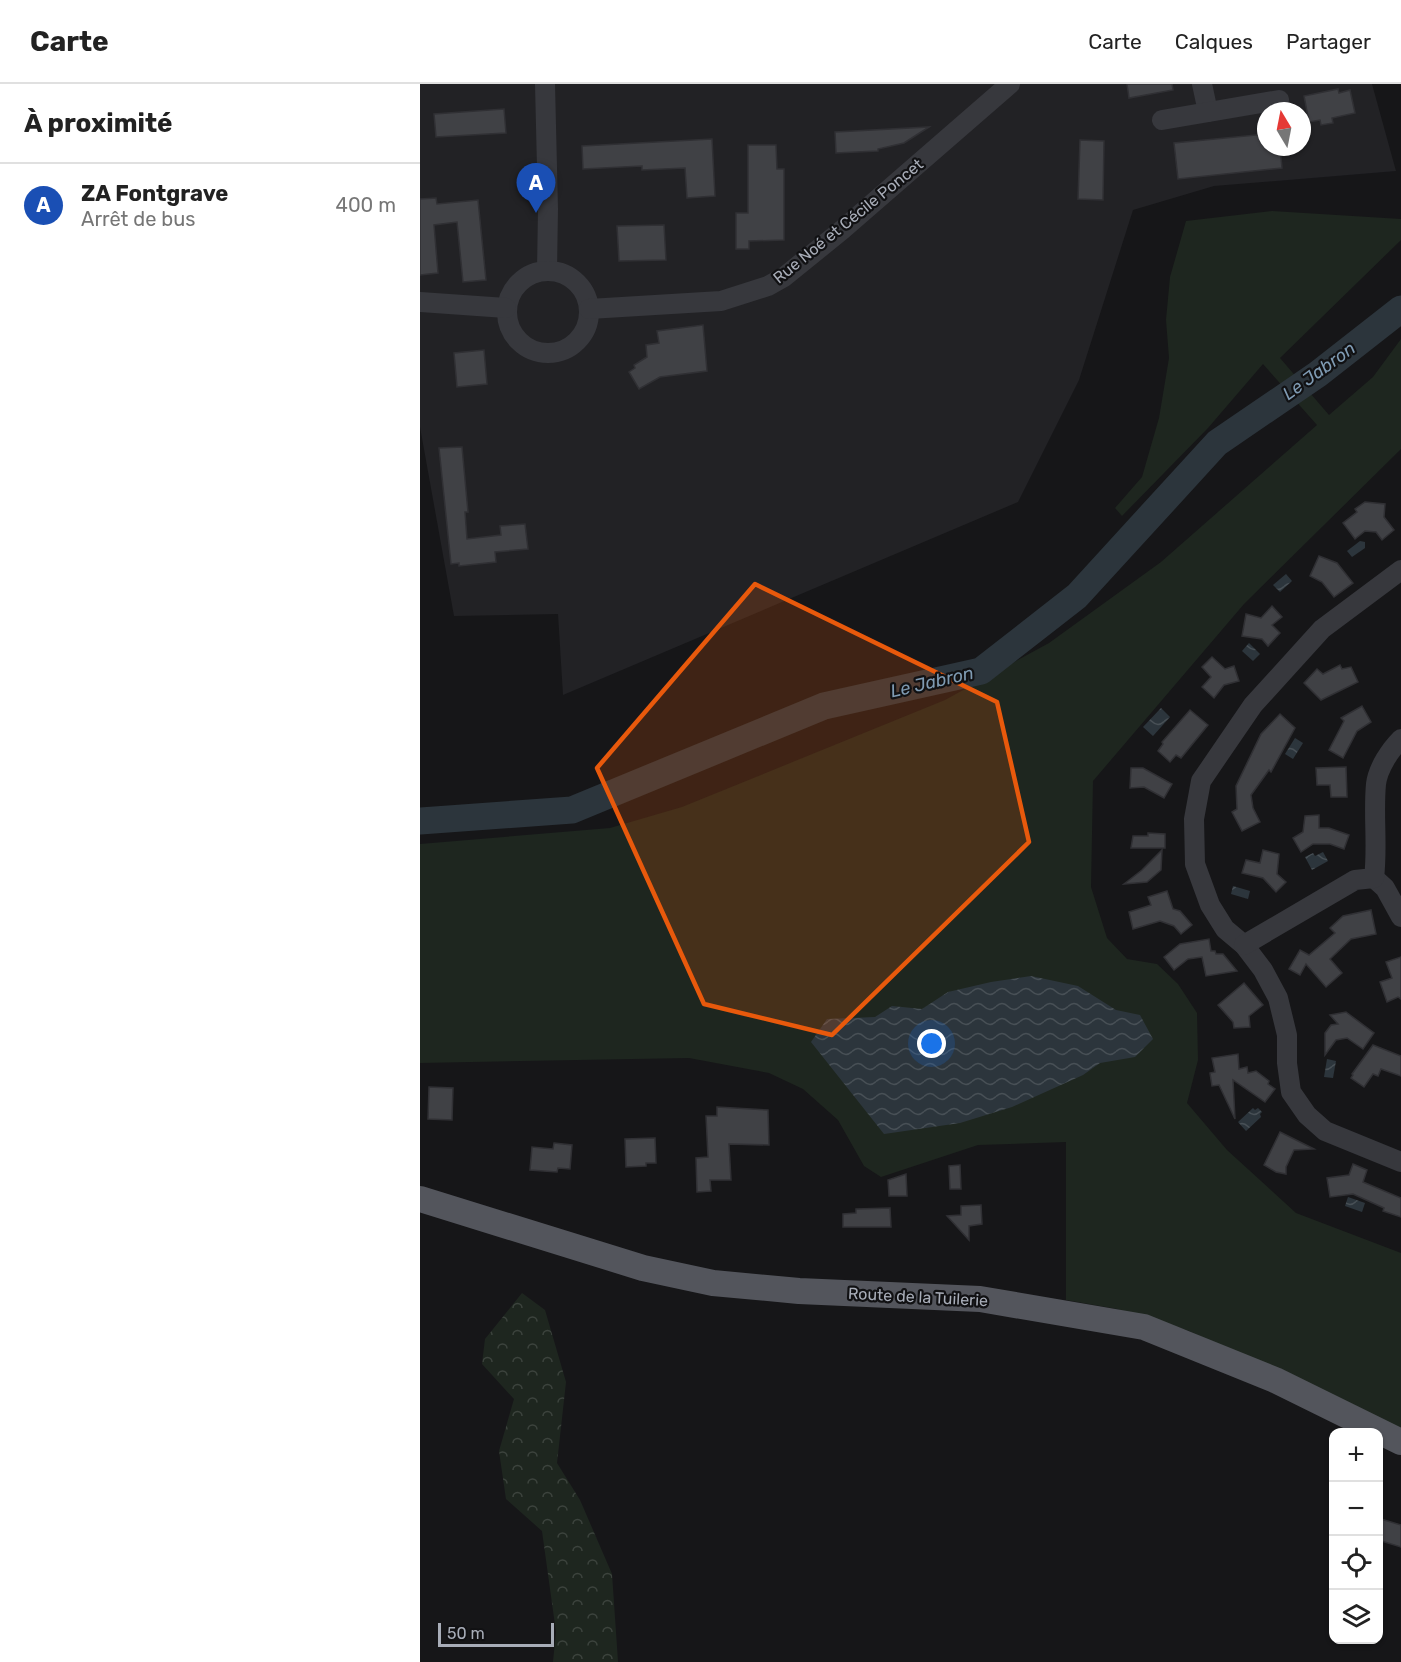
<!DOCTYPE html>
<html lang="fr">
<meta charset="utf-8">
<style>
:root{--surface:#fff;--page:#f2f2f2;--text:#222;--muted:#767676;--line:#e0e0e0;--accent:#80622a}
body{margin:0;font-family:Rubik,sans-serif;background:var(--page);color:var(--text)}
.controls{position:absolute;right:18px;bottom:18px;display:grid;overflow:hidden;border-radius:12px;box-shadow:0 2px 4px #0004}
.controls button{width:54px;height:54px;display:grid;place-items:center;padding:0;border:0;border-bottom:2px solid var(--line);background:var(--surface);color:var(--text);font:30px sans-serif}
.compass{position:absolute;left:837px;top:18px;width:54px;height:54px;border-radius:50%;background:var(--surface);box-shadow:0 2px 4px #0004;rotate:350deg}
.scale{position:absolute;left:18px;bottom:15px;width:116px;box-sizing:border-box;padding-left:6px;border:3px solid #a8adb8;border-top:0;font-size:16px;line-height:21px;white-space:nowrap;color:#a8adb8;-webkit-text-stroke:4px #111113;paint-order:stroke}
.you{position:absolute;left:512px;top:960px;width:21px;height:21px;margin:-15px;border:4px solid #fff;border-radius:50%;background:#1a73e8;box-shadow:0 0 0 9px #1a73e833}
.badge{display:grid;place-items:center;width:39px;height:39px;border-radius:50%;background:var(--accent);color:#fff;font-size:20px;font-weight:700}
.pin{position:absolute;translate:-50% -50px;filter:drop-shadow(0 2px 3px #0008)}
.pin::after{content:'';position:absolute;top:32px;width:21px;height:18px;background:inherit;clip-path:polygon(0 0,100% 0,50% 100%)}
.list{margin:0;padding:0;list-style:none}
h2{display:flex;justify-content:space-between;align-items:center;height:78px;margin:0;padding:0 24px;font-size:26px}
h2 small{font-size:20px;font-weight:400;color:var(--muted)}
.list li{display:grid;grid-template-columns:39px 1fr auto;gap:18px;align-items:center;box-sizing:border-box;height:84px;padding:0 24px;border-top:2px solid var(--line)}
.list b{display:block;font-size:22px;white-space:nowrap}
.list p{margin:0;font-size:20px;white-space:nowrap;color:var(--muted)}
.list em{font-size:20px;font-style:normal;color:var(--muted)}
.icon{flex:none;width:33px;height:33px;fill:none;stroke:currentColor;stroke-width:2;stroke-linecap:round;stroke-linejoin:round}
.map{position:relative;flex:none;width:981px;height:1578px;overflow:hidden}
header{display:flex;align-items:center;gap:36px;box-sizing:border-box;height:84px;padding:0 30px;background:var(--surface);border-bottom:2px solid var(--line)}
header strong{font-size:28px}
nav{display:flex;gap:33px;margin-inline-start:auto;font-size:21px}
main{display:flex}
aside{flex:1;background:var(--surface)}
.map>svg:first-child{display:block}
.built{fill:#222225;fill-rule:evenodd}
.grass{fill:#1e261f}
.forest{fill:url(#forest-crowns)}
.water{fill:url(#water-waves)}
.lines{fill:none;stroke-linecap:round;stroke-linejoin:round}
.river{stroke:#2c353c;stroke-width:27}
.building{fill:#404145;stroke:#303034;stroke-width:1.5}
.minor{stroke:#37383d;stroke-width:20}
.major{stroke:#53555c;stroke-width:26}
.marked{fill:#e8590c;fill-opacity:0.2;stroke:#e8590c;stroke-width:4.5;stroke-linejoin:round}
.labels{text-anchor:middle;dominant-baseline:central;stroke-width:4.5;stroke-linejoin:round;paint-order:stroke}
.street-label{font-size:16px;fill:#a8adb8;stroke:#111113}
.water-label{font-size:18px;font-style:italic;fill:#7f9bb3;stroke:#111113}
</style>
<header>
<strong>Carte</strong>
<nav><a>Carte</a><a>Calques</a><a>Partager</a></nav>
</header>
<main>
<aside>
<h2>À proximité<small></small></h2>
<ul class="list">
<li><span class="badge" style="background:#1a4fb4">A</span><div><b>ZA Fontgrave</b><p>Arrêt de bus</p></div><em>400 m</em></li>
</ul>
</aside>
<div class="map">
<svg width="981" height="1578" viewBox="0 0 981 1578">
<defs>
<pattern id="forest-crowns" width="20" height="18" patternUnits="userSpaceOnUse" patternTransform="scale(1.5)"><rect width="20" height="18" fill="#1e261f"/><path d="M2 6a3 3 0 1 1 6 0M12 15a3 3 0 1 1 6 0" fill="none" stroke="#3c433d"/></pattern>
<pattern id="water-waves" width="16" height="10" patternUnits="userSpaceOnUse" patternTransform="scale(1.5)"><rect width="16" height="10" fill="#2c353c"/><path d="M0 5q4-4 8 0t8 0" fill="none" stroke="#485056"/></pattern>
</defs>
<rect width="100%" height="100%" fill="#161618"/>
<path class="built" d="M 0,0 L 952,0 L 976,87 L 794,102 L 713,126 L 659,296 L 598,418 L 143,611 L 138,530 L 34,532 L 0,343 ZM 846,27 L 882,27 L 882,63 L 846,63 Z"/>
<path class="grass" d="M 852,127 L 981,135 L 981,156 L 860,274 L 909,331 L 953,293 L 981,255 L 981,365 L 824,520 L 673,697 L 671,803 L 687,854 L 707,875 L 737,880 L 758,900 L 777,929 L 778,976 L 767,1019 L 807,1066 L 876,1129 L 981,1169 L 981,1348 L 769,1247 L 697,1225 L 646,1216 L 646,1058 L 558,1061 L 461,1093 L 444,1082 L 418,1036 L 383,1005 L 349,989 L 269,974 L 0,979 L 0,760 L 190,744 L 262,723 L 525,616 L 629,559 L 741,478 L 897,341 L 843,280 L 788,344 L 702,432 L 695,424 L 722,393 L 739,334 L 749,274 L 746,236 L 750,193 L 766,137 Z"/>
<path class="forest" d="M 102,1209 L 125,1226 L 146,1298 L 137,1379 L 160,1416 L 192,1490 L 198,1578 L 133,1578 L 136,1548 L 122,1447 L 86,1415 L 79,1367 L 94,1315 L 62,1280 L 65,1255 Z"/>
<g class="water">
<path d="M 940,457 L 945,458 L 945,464 L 932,473 L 927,467 Z"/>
<path d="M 866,490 L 872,497 L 860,508 L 853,501 Z"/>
<path d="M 829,559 L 840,570 L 833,577 L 822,567 Z"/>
<path d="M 741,624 L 750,633 L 733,652 L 723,643 Z"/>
<path d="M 875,654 L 883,659 L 873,675 L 865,670 Z"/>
<path d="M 903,768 L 908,777 L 892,786 L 885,773 L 893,769 L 895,772 Z"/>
<path d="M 813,802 L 830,807 L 828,815 L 811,810 Z"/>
<path d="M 611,892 L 658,902 L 696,926 L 720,931 L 733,955 L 715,973 L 680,979 L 663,991 L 592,1023 L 540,1039 L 464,1050 L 391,958 L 407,935 L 455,933 L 472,922 L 502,925 L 528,908 L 571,898 Z"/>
<path d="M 907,975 L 916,977 L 913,994 L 904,993 Z"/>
<path d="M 833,1024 L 835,1026 L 838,1024 L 842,1028 L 840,1030 L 841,1033 L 826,1047 L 818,1038 Z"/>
<path d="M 928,1113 L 945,1119 L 942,1128 L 925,1122 Z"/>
</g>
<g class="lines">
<path class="river" d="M 0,737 L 152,726 L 404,622 L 561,587 L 657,512 L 797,359 L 898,290 L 981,225"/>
</g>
<g class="building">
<path d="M 707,0 L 752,0 L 753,6 L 709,14 Z"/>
<path d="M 918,5 L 919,9 L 930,6 L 935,29 L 912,34 L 913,39 L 901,41 L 900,36 L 889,38 L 884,12 Z"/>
<path d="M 84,25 L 86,49 L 16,53 L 14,30 Z"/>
<path d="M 509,43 L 484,59 L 458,65 L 458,67 L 416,69 L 415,48 Z"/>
<path d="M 846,50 L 846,63 L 860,63 L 862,84 L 758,95 L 754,59 Z"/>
<path d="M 292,55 L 295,112 L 267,114 L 265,84 L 222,86 L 222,82 L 163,85 L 162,62 Z"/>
<path d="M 660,56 L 684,57 L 683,116 L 658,115 Z"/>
<path d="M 328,61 L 356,61 L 357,85 L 364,85 L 364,156 L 329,157 L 329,165 L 316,165 L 316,129 L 328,129 Z"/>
<path d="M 16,114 L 17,120 L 58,116 L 66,196 L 43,198 L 37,138 L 14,141 L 18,189 L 0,191 L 0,115 Z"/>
<path d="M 244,141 L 246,176 L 199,177 L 197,142 Z"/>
<path d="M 283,241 L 287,287 L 240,293 L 219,305 L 209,288 L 215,284 L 214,281 L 227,273 L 226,261 L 239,259 L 237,247 Z"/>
<path d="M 64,266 L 67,300 L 37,303 L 34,269 Z"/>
<path d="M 42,363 L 48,428 L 45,428 L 47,455 L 81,451 L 80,442 L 105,440 L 108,465 L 75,468 L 76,478 L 39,482 L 39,479 L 31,480 L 19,364 Z"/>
<path d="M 945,418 L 965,420 L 964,433 L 974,446 L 962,456 L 956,448 L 945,447 L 935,455 L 923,439 L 937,428 L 935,425 Z"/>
<path d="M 899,472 L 917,479 L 933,499 L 914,513 L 902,498 L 890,492 Z"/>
<path d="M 852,522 L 862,533 L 852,541 L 860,549 L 848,562 L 842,555 L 822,552 L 826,530 L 841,534 Z"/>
<path d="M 792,573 L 805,585 L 814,582 L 819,597 L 804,601 L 794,614 L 782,603 L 791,593 L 782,583 Z"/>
<path d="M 920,581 L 922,585 L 931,583 L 938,598 L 901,616 L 884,599 L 897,585 L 903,590 Z"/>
<path d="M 942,622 L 951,638 L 937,647 L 923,674 L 909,666 L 924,637 L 921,634 Z"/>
<path d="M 770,626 L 788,641 L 761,674 L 756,671 L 750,678 L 738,667 L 743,660 L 742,658 Z"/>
<path d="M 860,630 L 875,644 L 851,688 L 849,686 L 831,711 L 833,724 L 840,738 L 822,747 L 812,728 L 817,725 L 816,702 L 841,650 Z"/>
<path d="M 926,683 L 927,713 L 911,713 L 910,701 L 897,701 L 896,684 Z"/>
<path d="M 711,684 L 723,684 L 752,700 L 744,714 L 724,703 L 710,704 Z"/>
<path d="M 899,731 L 899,744 L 909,744 L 929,751 L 924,765 L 910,760 L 893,760 L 881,768 L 873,754 L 883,748 L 885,732 Z"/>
<path d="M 728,749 L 745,750 L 745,764 L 711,764 L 713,752 L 728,752 Z"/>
<path d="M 742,766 L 741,786 L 727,798 L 704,800 L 722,786 Z"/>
<path d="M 843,766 L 859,770 L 857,790 L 866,798 L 856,808 L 843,794 L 822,789 L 826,776 L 840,779 Z"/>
<path d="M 747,807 L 753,825 L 760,827 L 772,841 L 761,850 L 754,842 L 740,837 L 713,845 L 709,828 L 731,821 L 728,813 Z"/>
<path d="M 951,826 L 956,850 L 931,855 L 910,875 L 922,889 L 906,903 L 886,880 L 880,891 L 869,885 L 880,866 L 889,871 L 915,849 L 910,844 L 923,832 Z"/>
<path d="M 789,855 L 791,867 L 795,867 L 796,870 L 803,870 L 817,887 L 786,892 L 782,873 L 768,875 L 754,886 L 744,873 L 760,860 Z"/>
<path d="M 981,873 L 981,915 L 978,913 L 967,918 L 960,898 L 972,894 L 966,878 Z"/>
<path d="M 824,899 L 843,921 L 829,932 L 830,943 L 814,944 L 813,938 L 798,921 Z"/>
<path d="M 926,928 L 954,949 L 943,965 L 927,954 L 916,956 L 905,971 L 905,949 L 911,941 L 918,940 L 910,931 Z"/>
<path d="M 953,961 L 981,972 L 981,992 L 961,985 L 958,992 L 953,990 L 944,1003 L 931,994 L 933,991 L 932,990 Z"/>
<path d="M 818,970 L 819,985 L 827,983 L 828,989 L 836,987 L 849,997 L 848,1000 L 855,1005 L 845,1018 L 813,996 L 815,1035 L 799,1001 L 792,1002 L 790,989 L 795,988 L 792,974 Z"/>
<path d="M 9,1003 L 33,1004 L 32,1036 L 8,1035 Z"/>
<path d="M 297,1023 L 348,1026 L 349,1061 L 309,1060 L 311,1096 L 290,1096 L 291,1107 L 277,1108 L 276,1074 L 288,1073 L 286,1032 L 297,1032 Z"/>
<path d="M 860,1048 L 894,1065 L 874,1066 L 866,1083 L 866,1090 L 856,1088 L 844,1081 Z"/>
<path d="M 235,1054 L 236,1079 L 226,1079 L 226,1082 L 206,1083 L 205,1055 Z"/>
<path d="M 134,1059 L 152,1061 L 150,1085 L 138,1084 L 137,1088 L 110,1086 L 112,1063 L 133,1065 Z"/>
<path d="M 933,1080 L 947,1086 L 943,1098 L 981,1114 L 981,1133 L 963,1127 L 964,1124 L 933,1110 L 910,1113 L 907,1094 L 929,1091 Z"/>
<path d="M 540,1081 L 541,1105 L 530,1105 L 529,1082 Z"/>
<path d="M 486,1090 L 487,1112 L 469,1112 L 468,1096 Z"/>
<path d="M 561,1121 L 562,1140 L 549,1142 L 549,1156 L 527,1132 L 541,1131 L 541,1122 Z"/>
<path d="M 470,1124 L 471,1143 L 423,1143 L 423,1130 L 436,1129 L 436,1125 Z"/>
<path d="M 961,1435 L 981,1441 L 981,1463 L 958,1456 L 958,1442 Z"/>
</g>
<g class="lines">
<g class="minor">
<path d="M 125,0 L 128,125 L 127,187"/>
<path d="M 782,0 L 788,28"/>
<path d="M 742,36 L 859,16"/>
<circle cx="128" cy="228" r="41"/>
<path d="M 0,218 L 86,224"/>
<path d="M 169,225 L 301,217 L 348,202 L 364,193 L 422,146 L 590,0"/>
<path d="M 981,486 L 902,545 L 833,621 L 781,697 L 774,735 L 775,780 L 790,821 L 805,845 L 824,861 L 843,886 L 858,914 L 867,951 L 867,979 L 871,1008 L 887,1031 L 905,1047 L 981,1078"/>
<path d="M 954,794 L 965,804 L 981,833"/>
<path d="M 824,861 L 935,796 L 954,794 C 958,763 953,731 956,700 C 958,684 970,666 981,655"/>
</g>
<path class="major" d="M 0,1115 L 223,1184 L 293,1199 L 379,1207 L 560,1215 L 724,1243 L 855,1296 L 981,1358"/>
</g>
<path class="marked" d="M 335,500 L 577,618 L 609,758 L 412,951 L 284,920 L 177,684 Z"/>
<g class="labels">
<g class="street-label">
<text transform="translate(428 137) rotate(-39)">Rue Noé et Cécile Poncet</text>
<text transform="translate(498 1213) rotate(3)">Route de la Tuilerie</text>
</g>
<g class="water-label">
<text transform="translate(899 287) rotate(-36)">Le Jabron</text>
<text transform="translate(512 598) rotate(-13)">Le Jabron</text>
</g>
</g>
</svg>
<div class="controls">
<button>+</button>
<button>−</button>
<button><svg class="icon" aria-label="locate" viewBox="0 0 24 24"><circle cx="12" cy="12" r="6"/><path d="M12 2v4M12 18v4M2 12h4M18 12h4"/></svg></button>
<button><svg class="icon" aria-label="layers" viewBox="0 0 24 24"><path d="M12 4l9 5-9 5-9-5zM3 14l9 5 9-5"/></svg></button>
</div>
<svg class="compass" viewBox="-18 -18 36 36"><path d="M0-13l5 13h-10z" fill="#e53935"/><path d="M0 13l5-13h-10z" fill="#767676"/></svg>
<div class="scale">50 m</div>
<div class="you"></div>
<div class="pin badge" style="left:116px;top:129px;background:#1a4fb4">A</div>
</div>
</main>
